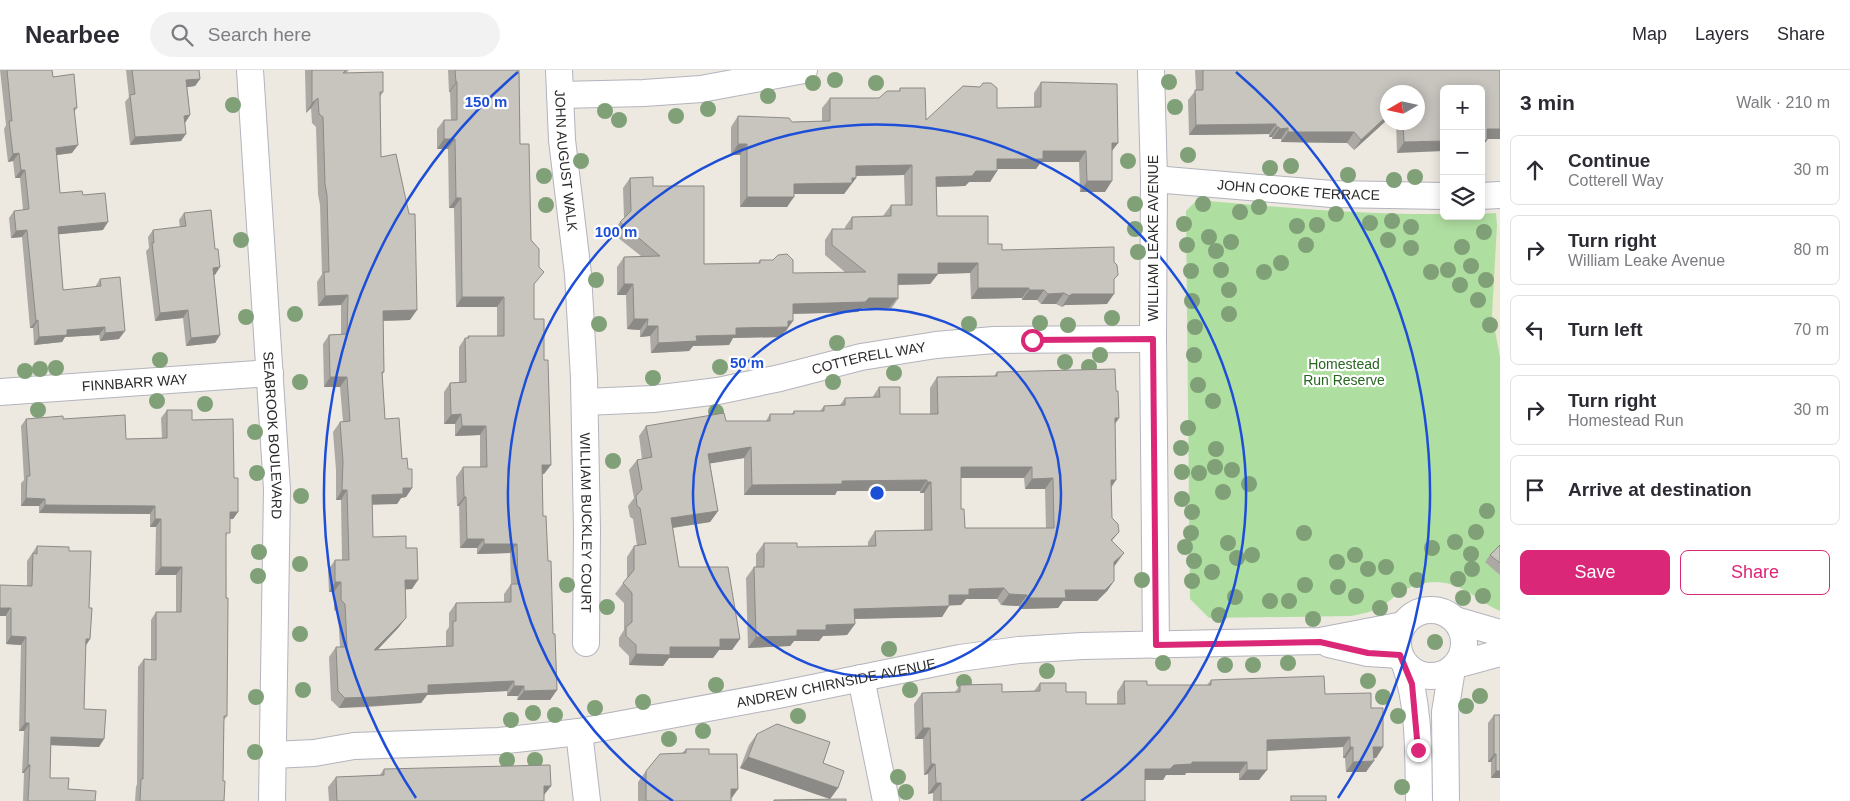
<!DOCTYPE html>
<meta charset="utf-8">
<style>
:root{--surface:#fff;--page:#f2f2f3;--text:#2b2b33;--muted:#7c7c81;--line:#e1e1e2;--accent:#db2777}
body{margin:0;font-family:Arial,sans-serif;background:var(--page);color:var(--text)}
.controls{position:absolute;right:15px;top:15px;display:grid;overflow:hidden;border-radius:8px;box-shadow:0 2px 12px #0003}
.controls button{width:45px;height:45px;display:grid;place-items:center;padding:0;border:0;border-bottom:1px solid var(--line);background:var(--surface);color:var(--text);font:25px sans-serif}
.compass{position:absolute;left:1380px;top:15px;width:45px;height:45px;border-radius:50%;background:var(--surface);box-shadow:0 2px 12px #0003;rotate:261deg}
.stop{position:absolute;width:15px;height:15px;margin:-11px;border:4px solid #db2777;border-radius:50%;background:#fff}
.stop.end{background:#db2777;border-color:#fff;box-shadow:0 1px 5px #0008}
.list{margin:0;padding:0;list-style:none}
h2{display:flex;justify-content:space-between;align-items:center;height:65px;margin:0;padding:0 20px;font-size:21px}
h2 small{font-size:16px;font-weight:400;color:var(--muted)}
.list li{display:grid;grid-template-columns:32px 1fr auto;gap:15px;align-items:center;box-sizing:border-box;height:70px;margin:0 10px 10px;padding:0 10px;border:1px solid var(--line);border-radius:8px}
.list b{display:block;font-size:19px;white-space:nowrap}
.list p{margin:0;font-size:16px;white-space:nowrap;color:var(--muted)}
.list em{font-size:16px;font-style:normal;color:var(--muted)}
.actions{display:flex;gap:10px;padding:15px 20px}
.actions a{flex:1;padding:11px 0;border:1px solid var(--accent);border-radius:8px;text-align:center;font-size:18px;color:var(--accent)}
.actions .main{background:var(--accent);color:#fff}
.icon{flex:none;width:28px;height:28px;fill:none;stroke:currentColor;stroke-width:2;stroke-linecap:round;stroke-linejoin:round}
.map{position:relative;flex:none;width:1500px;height:731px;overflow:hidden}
header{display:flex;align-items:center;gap:30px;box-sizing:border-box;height:70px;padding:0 25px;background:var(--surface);border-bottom:1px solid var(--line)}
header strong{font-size:24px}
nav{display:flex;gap:28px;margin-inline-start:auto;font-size:18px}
.search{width:350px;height:45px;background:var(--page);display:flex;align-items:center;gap:12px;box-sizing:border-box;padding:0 18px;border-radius:28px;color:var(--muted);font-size:19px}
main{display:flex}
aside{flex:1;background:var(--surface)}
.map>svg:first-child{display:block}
.education{fill:#ece7d1}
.green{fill:#afdea1}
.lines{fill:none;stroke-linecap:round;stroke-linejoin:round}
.minor-casing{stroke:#b3b4be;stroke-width:28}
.minor{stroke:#fff;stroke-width:26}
.tree{fill:#80a077}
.wall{fill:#aca9a4;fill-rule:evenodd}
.shaded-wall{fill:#8c8a86}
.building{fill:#c8c5bf;stroke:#8c8a86;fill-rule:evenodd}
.route{stroke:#db2777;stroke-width:6}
.ring{fill:none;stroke:#1d4ed8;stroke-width:2.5}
.labels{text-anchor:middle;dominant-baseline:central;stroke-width:4.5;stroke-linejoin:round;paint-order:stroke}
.street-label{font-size:14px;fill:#2c2c2c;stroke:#fff}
.park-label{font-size:14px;fill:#276521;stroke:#fff}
.centre{fill:#1d4ed8;stroke:#fff;stroke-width:2.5}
.ring-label{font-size:15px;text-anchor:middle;font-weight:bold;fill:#1d4ed8;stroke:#fff;stroke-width:4.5;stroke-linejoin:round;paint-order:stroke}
</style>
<header>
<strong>Nearbee</strong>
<div class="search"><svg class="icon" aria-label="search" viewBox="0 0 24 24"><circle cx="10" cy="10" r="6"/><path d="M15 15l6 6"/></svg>Search here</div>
<nav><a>Map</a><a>Layers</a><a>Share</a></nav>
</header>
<main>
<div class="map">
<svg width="1500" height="731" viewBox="0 0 1500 731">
<rect width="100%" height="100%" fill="#ede8e0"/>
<path class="education" d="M 1497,155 L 1500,155 L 1500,287 L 1492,245 Z"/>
<path class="green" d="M 1197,130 C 1279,137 1361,145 1444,144 L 1444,146 L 1481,146 L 1481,144 L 1496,143 L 1497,155 L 1492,245 L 1500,287 L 1500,541 C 1483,534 1470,520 1452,515 C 1436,509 1417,513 1403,521 C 1395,525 1389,532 1381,537 C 1372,542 1361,544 1351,546 L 1209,548 L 1190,529 L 1186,141 Z"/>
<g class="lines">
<g class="minor-casing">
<g id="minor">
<path id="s1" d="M 250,0 L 277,419 L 272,731"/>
<path id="s2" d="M 559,0 L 562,70 L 578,204 L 584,308 L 587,460 L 586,573"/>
<path d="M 1151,0 L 1154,109 L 1153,269 L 1156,575"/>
<path d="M 560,25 L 644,23 L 701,19 L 804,0"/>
<path id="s3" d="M 1154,109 L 1332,124 L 1444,126"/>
<path d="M 1481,126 L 1500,125"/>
<path id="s4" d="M 0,322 L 270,303"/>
<path id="s5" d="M 585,332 L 653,329 L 718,321 L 780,308 L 861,287 L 936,275 L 994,270 L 1153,269"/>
<circle cx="1431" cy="573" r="33"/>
<path d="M 1455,550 L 1500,563"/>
<path d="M 1329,574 L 1368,583 L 1400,585"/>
<path d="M 1405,594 C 1420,637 1418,685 1419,731"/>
<path d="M 1456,595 L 1500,583"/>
<path d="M 861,608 L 886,731"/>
<path d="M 579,662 L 587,731"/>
<path id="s6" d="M 273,685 L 314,683 L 354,676 L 499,671 L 579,662 L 778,625 L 960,588 L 1019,580 L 1082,576 L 1320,571 L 1403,555"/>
<path d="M 1446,731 L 1445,642 L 1452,599"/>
</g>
</g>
<use href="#minor" class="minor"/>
</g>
<g class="tree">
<circle cx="835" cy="10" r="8"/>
<circle cx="1169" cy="12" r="8"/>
<circle cx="813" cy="13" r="8"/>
<circle cx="876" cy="13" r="8"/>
<circle cx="768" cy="26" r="8"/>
<circle cx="233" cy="35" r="8"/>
<circle cx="1175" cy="37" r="8"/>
<circle cx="708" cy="39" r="8"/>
<circle cx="605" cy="41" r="8"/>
<circle cx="676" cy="46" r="8"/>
<circle cx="619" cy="50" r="8"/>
<circle cx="1188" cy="85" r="8"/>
<circle cx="581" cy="91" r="8"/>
<circle cx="1128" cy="91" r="8"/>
<circle cx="1291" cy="96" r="8"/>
<circle cx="1270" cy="98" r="8"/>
<circle cx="1348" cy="105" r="8"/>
<circle cx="544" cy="106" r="8"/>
<circle cx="1415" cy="107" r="8"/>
<circle cx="1394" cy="110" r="8"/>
<circle cx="1135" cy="134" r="8"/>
<circle cx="1203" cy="134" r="8"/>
<circle cx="546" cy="135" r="8"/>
<circle cx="1259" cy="137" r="8"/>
<circle cx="1240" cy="142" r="8"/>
<circle cx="1336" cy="144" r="8"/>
<circle cx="1392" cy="151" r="8"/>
<circle cx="1370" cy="153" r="8"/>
<circle cx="1184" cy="154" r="8"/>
<circle cx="1317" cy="155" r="8"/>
<circle cx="1297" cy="156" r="8"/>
<circle cx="1411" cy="157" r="8"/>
<circle cx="1135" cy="159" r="8"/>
<circle cx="1484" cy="162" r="8"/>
<circle cx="1209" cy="167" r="8"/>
<circle cx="241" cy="170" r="8"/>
<circle cx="1388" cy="170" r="8"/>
<circle cx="1231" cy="172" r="8"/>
<circle cx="1187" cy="175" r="8"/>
<circle cx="1306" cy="175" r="8"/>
<circle cx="1462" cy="177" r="8"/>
<circle cx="1411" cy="178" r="8"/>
<circle cx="1216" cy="181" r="8"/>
<circle cx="1138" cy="182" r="8"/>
<circle cx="1281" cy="193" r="8"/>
<circle cx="1471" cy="196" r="8"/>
<circle cx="1221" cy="200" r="8"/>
<circle cx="1448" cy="200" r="8"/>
<circle cx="1191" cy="201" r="8"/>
<circle cx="1264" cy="202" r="8"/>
<circle cx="1431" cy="202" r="8"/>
<circle cx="596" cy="210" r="8"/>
<circle cx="1486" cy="210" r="8"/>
<circle cx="1460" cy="215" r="8"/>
<circle cx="1229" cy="220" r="8"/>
<circle cx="1478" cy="230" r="8"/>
<circle cx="1192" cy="231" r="8"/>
<circle cx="295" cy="244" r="8"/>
<circle cx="1229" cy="244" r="8"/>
<circle cx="246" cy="247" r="8"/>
<circle cx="1112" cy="248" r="8"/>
<circle cx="1040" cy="253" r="8"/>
<circle cx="599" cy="254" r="8"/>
<circle cx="969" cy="254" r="8"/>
<circle cx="1068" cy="255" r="8"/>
<circle cx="1490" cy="255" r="8"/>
<circle cx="1195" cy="257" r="8"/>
<circle cx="837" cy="273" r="8"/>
<circle cx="1100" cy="285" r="8"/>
<circle cx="1194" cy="285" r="8"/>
<circle cx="160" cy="290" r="8"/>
<circle cx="1065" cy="292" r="8"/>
<circle cx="720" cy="297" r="8"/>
<circle cx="1089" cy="297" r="8"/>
<circle cx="56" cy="298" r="8"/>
<circle cx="40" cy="299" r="8"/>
<circle cx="25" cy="301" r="8"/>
<circle cx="894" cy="303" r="8"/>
<circle cx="653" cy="308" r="8"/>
<circle cx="300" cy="312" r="8"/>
<circle cx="833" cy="312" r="8"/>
<circle cx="1198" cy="315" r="8"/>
<circle cx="157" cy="331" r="8"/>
<circle cx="1213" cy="331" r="8"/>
<circle cx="205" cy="334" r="8"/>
<circle cx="38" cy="340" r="8"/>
<circle cx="716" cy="342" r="8"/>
<circle cx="1188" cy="358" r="8"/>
<circle cx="255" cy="362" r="8"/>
<circle cx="1181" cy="378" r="8"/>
<circle cx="1216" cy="379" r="8"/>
<circle cx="613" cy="391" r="8"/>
<circle cx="1215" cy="397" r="8"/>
<circle cx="1232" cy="400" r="8"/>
<circle cx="1182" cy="402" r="8"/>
<circle cx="257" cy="403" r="8"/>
<circle cx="1199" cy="403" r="8"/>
<circle cx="1249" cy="414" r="8"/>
<circle cx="1223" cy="422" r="8"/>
<circle cx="301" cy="426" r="8"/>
<circle cx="1182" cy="429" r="8"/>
<circle cx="1487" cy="441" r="8"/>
<circle cx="1192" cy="442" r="8"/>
<circle cx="1476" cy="462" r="8"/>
<circle cx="1191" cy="463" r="8"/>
<circle cx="1304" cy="463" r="8"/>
<circle cx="1455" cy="472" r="8"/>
<circle cx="1228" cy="473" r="8"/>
<circle cx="1185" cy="477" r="8"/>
<circle cx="1432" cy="478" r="8"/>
<circle cx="259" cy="482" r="8"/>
<circle cx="1471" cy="484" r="8"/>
<circle cx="1252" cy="485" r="8"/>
<circle cx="1355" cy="485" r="8"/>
<circle cx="1237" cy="488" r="8"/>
<circle cx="1194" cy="491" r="8"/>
<circle cx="1337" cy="492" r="8"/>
<circle cx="300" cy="494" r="8"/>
<circle cx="1386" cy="497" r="8"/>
<circle cx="1368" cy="499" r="8"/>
<circle cx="1472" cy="499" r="8"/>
<circle cx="1212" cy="502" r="8"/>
<circle cx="258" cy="506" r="8"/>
<circle cx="1458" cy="509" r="8"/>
<circle cx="1142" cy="510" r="8"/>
<circle cx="1417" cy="510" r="8"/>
<circle cx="1192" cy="511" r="8"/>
<circle cx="567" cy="515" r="8"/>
<circle cx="1305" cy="515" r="8"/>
<circle cx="1338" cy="517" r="8"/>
<circle cx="1399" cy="520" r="8"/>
<circle cx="1356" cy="526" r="8"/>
<circle cx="1483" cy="526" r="8"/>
<circle cx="1235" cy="527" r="8"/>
<circle cx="1463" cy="528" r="8"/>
<circle cx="1270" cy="531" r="8"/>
<circle cx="1289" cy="531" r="8"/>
<circle cx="607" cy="537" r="8"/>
<circle cx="1380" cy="538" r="8"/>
<circle cx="1219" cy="545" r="8"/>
<circle cx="1313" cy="549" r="8"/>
<circle cx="300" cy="564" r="8"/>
<circle cx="1435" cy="572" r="8"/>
<circle cx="889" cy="579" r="8"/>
<circle cx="1163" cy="593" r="8"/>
<circle cx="1288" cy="593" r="8"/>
<circle cx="1225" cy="595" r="8"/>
<circle cx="1253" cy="595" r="8"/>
<circle cx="1047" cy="601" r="8"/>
<circle cx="1368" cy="611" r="8"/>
<circle cx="964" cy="612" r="8"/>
<circle cx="716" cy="615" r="8"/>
<circle cx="303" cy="620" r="8"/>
<circle cx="910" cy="620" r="8"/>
<circle cx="1480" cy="626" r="8"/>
<circle cx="256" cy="627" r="8"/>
<circle cx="1383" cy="627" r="8"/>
<circle cx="643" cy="632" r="8"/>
<circle cx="1466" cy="636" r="8"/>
<circle cx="595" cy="638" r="8"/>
<circle cx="533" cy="643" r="8"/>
<circle cx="555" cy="645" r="8"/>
<circle cx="798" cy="646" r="8"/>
<circle cx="1398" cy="646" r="8"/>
<circle cx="511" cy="650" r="8"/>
<circle cx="703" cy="661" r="8"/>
<circle cx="669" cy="669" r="8"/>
<circle cx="255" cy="682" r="8"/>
<circle cx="507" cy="690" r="8"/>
<circle cx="535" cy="690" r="8"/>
<circle cx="898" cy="707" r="8"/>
<circle cx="1402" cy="717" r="8"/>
<circle cx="906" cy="722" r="8"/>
</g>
<g class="wall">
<path d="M 0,0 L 52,0 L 53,7 L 77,38 L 74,42 L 72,83 L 56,85 L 60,123 L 83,125 L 103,160 L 58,164 L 63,220 L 95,217 L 100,209 L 119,269 L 100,271 L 99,265 L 65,267 L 62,272 L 34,275 L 33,258 L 30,258 L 22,167 L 11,168 L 9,148 L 14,141 L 23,140 L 20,108 L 15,108 L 13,91 L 8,92 L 4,59 L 6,55 Z"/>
<path d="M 126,0 L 199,0 L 200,9 L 195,16 L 187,17 L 190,45 L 185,52 L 181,71 L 130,75 L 125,32 L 129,27 Z"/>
<path d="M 305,0 L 349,0 L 346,3 L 383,22 L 380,27 L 381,87 L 410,250 L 383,251 L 384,302 L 382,305 L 385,349 L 402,389 L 408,399 L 412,418 L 406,427 L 401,428 L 397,434 L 372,434 L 373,467 L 406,478 L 412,519 L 405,519 L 399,557 L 377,580 L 446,576 L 446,561 L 449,557 L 449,543 L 456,533 L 504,532 L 504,524 L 511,514 L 510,483 L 477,484 L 477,478 L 460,478 L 459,436 L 457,436 L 456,407 L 463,397 L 480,397 L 480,365 L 455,366 L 455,354 L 444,354 L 444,322 L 450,313 L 459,312 L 459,277 L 465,268 L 467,268 L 468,266 L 497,266 L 497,237 L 456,237 L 454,138 L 449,138 L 448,79 L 437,79 L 437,59 L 444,50 L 451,50 L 450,22 L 449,22 L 448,0 L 519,0 L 520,74 L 531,170 L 534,216 L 534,249 L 544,404 L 542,404 L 543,446 L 548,491 L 557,620 L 550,630 L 517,630 L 518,626 L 507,626 L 507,621 L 427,625 L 421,633 L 368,637 L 339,638 L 331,630 L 329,587 L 336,577 L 340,577 L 338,543 L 334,540 L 334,522 L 329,522 L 328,500 L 335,490 L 342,490 L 341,430 L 336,430 L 336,400 L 333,362 L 340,352 L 343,352 L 340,317 L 324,317 L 323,274 L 329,265 L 341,264 L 341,235 L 318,236 L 317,212 L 322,204 L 320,135 L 318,124 L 316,57 L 312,53 L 311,38 L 306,43 Z"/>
<path d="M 1195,0 L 1500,0 L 1500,69 L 1487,69 L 1487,70 L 1481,78 L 1481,19 L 1397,83 L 1396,52 L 1418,52 L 1418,22 L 1388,22 L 1388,49 L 1354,80 L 1347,73 L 1281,72 L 1281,69 L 1272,69 L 1272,67 L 1269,67 L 1269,64 L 1189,65 L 1188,30 L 1196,20 Z"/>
<path d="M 1041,12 L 1118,73 L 1112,81 L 1105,122 L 1080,122 L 1079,92 L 1041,92 L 1036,99 L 997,99 L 997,101 L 990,112 L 969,112 L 965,116 L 936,117 L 937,146 L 988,174 L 1002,180 L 1114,210 L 1107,234 L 1065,235 L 1062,237 L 1056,234 L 1041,234 L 1037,230 L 1022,230 L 1022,228 L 971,229 L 970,203 L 938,204 L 930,214 L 898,215 L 898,229 L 891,239 L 889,238 L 862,238 L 858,242 L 793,244 L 786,261 L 784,262 L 780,267 L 733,268 L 729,275 L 693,276 L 689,281 L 651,283 L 650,266 L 640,267 L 640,260 L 627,259 L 626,225 L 617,225 L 617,197 L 624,187 L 641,186 L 612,163 L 620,152 L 624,148 L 623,118 L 630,108 L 653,116 L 704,194 L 758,193 L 760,190 L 793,203 L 846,203 L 825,185 L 825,170 L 832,159 L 845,159 L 845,157 L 852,147 L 883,146 L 891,135 L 905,135 L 904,105 L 856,106 L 856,108 L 844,124 L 794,124 L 787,137 L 740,137 L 740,85 L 731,85 L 731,57 L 738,46 L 792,52 L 822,51 L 822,38 L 830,28 L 879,28 L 899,21 L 900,18 L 926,50 L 997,38 L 1034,37 L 1034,23 Z"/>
<path d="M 184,143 L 215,205 L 214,205 L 220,265 L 215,273 L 186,276 L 183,248 L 155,251 L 146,181 L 149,178 L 148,167 L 153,160 L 180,157 L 179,150 Z"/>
<path d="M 997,302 L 1116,321 L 1119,348 L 1115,354 L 1111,417 L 1112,448 L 1119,462 L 1112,471 L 1116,494 L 1114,496 L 1114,511 L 1107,521 L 1097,531 L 1063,531 L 1058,538 L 1019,539 L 1019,536 L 1001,535 L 997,529 L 966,529 L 961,535 L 949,535 L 942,547 L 855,549 L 855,554 L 847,565 L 823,566 L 819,571 L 794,571 L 790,576 L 748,578 L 746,508 L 754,497 L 756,497 L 756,484 L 764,473 L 797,477 L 868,477 L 868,472 L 875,461 L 924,460 L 924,423 L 920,423 L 920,421 L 837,421 L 835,425 L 744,425 L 744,388 L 710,393 L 718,441 L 710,452 L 673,458 L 679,497 L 732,580 L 719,580 L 713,588 L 669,588 L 663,596 L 629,595 L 629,586 L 619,576 L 619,568 L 624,560 L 624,533 L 615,524 L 627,508 L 627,487 L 634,476 L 637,476 L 633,449 L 630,447 L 628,436 L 634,428 L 629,400 L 637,390 L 642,389 L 639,366 L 646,356 L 726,351 L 766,351 L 770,344 L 792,344 L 794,341 L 820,341 L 824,336 L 840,335 L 845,328 L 872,328 L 879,317 L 900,344 L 930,344 L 930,318 L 937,307 L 994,306 ZM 961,408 L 1024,408 L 1025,419 L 1045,419 L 1046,458 L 965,458 L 961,439 Z"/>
<path d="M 167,340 L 192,350 L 234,408 L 238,442 L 233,449 L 230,449 L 226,467 L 227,646 L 224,650 L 223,711 L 224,731 L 135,731 L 136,717 L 137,714 L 138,597 L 144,589 L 151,589 L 151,550 L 156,542 L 176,542 L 176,505 L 155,505 L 156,457 L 150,457 L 150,444 L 39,443 L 39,436 L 21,436 L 21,413 L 24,410 L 21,356 L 26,349 L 63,349 L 126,369 L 162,368 L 161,348 Z"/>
<path d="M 1500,475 L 1500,505 L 1485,492 L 1490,485 Z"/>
<path d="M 37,476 L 69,481 L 89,538 L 90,569 L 85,576 L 84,639 L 99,677 L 51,675 L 50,708 L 68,719 L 95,731 L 23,731 L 24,703 L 22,703 L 24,661 L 19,661 L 21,575 L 6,574 L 6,546 L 27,516 L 27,491 Z"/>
<path d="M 1211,610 L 1325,624 L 1371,638 L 1383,677 L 1376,688 L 1374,687 L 1366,702 L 1346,702 L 1345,688 L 1343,688 L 1343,677 L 1267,681 L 1259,710 L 1239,710 L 1239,703 L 1186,703 L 1185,705 L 1166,705 L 1163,710 L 1145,710 L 1145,731 L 933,731 L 933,723 L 928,724 L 928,704 L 924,705 L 923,669 L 915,669 L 914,634 L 922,623 L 955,622 L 960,615 L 1002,622 L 1034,621 L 1040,613 L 1066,622 L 1086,634 L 1117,634 L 1117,622 L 1124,611 L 1147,615 L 1207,615 Z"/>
<path d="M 1500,637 L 1500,708 L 1491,708 L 1491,692 L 1488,692 L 1488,653 L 1494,645 L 1500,645 Z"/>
<path d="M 757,664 L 823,693 L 838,718 L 830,729 L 740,698 L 749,675 Z"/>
<path d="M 686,679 L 709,684 L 738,719 L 731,729 L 731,731 L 638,731 L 638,712 L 646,701 L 682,683 Z"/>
<path d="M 384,699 L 551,716 L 544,725 L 544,731 L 329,731 L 328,717 L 336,707 L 380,705 Z"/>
</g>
<g class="shaded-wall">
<path d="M 200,9 L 195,16 L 181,18 L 186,10 Z"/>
<path d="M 456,12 L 457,12 L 450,22 L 449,22 Z"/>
<path d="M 318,28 L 311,38 L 306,43 L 312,33 Z"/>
<path d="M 190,45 L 185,53 L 184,46 Z"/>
<path d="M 1388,45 L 1388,49 L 1354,80 L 1361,70 Z"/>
<path d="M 1276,54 L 1269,64 L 1189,65 L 1196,55 Z"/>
<path d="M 1276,57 L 1279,57 L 1272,67 L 1269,67 Z"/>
<path d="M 1288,58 L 1281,69 L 1272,69 L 1279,59 Z"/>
<path d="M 1487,59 L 1500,59 L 1500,69 L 1481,69 Z"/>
<path d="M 1288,62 L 1354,62 L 1347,73 L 1281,72 Z"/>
<path d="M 186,64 L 181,71 L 130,75 L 135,67 Z"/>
<path d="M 444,69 L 455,69 L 448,79 L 437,79 Z"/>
<path d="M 1487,70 L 1481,78 L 1481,71 Z"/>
<path d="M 1444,71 L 1444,81 L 1397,83 L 1404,72 Z"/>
<path d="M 1112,73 L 1118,73 L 1110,83 Z"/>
<path d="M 738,74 L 747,74 L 740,85 L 731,85 Z"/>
<path d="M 78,75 L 72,83 L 50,86 L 56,78 Z"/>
<path d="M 1043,81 L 1086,81 L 1079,92 L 1041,92 L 1036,99 L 990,99 L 997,89 Z"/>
<path d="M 19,83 L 13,91 L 8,92 L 13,84 Z"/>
<path d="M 912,95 L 904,105 L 849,106 L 856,96 Z"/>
<path d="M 21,100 L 25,100 L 20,108 L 15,108 Z"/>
<path d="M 976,101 L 997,101 L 990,112 L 969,112 L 965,116 L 929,117 L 936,107 Z"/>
<path d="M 852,108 L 856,108 L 844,124 L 787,124 L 794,114 Z"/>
<path d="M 1087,111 L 1112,111 L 1105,122 L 1080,122 Z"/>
<path d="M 747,127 L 794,127 L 787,137 L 740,137 Z"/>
<path d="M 456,128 L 461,128 L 454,138 L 449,138 Z"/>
<path d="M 108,152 L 103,160 L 52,165 L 58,157 Z"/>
<path d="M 27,160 L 22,167 L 11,168 L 16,161 Z"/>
<path d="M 938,193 L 978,193 L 970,203 L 930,204 Z"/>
<path d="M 220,197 L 215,205 L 208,205 L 213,198 Z"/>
<path d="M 898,204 L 938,204 L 930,214 L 891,215 Z"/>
<path d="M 624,214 L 633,214 L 626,225 L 617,225 Z"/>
<path d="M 978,218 L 1029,218 L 1022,228 L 971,229 Z"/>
<path d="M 1029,220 L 1044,220 L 1037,230 L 1022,230 Z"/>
<path d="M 1064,223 L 1056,234 L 1041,234 L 1048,224 Z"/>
<path d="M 1072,224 L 1114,224 L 1107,234 L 1065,235 L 1062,237 L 1069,226 Z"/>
<path d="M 348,225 L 341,235 L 318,236 L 325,226 Z"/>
<path d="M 462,227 L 504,227 L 497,237 L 456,237 Z"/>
<path d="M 869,228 L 897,228 L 889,238 L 862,238 L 858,242 L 786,244 L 793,234 Z"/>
<path d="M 188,240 L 183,248 L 155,251 L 160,243 Z"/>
<path d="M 417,240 L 410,250 L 376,251 L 383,241 Z"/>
<path d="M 634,249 L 648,249 L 640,260 L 627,259 Z"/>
<path d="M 38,250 L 33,258 L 30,258 L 36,251 Z"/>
<path d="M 788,251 L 793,251 L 786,261 L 784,262 L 780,267 L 733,268 L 729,275 L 693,276 L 689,281 L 651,283 L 658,273 L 736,258 Z"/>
<path d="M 647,256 L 658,256 L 650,266 L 640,267 Z"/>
<path d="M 105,257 L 99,265 L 65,267 L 62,272 L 34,275 L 39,267 L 67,260 Z"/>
<path d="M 125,261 L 119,269 L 100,271 L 105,263 Z"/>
<path d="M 220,265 L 215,273 L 186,276 L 191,268 Z"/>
<path d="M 330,307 L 347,307 L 340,317 L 324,317 Z"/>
<path d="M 461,344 L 455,354 L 444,354 L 451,345 Z"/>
<path d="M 1115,348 L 1119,348 L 1111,359 Z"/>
<path d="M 462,356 L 486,356 L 480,365 L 455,366 Z"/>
<path d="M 751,377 L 744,388 L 701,395 L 708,384 Z"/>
<path d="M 542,395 L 551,395 L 544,404 L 535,405 Z"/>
<path d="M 961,397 L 1032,397 L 1024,408 L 953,408 Z"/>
<path d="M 1053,408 L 1045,419 L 1025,419 L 1032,409 Z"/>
<path d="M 927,410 L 920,421 L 837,421 L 835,425 L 744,425 L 752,415 L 842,411 Z"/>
<path d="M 1111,410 L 1116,410 L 1109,421 Z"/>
<path d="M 927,412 L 931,412 L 924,423 L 920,423 Z"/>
<path d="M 403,418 L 412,418 L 406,427 L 401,428 L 397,434 L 365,435 L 372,425 Z"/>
<path d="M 342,420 L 347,420 L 341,430 L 336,430 Z"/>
<path d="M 464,427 L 466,427 L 459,436 L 457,436 Z"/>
<path d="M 26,428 L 45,429 L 39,436 L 21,436 Z"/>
<path d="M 45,435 L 155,436 L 150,444 L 39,443 Z"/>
<path d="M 718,441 L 710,452 L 664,459 L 671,448 Z"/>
<path d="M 230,442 L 238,442 L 233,449 L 225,449 Z"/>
<path d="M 155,449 L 161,449 L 156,457 L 150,457 Z"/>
<path d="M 467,469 L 484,469 L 477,478 L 460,478 Z"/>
<path d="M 484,474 L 517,474 L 510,483 L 477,484 Z"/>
<path d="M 1124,483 L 1116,494 L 1107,503 L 1114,492 Z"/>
<path d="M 161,497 L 182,497 L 176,505 L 155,505 Z"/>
<path d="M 405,510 L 418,510 L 412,519 L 398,520 Z"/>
<path d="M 1114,511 L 1107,521 L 1097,531 L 1063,531 L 1058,538 L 1019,539 L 1027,528 Z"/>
<path d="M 335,512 L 341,512 L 334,522 L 329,522 Z"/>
<path d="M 1004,518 L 997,529 L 966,529 L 961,535 L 941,536 L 949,525 L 969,519 Z"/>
<path d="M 1009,524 L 1027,525 L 1019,536 L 1001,535 Z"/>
<path d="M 949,536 L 942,547 L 847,549 L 854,539 Z"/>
<path d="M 0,538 L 11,538 L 6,546 L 0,546 Z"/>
<path d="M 406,548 L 399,557 L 368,590 L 374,580 Z"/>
<path d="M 855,554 L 847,565 L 823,566 L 819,571 L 794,571 L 790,576 L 748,578 L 756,567 L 826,555 Z"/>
<path d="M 11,566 L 26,567 L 21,575 L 6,574 Z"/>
<path d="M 86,569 L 90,569 L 85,577 Z"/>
<path d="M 720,569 L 740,569 L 732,580 L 719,580 L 713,588 L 669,588 L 663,596 L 629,595 L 636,584 L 670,577 Z"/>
<path d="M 514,611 L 507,621 L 427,625 L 421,633 L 339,638 L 345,628 L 428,615 Z"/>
<path d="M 514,616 L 524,616 L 518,626 L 507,626 Z"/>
<path d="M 557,620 L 550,630 L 517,630 L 524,621 Z"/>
<path d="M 25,653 L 29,653 L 24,661 L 19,661 Z"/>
<path d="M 923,658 L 930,658 L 923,669 L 915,669 Z"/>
<path d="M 51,667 L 104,669 L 99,677 L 46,675 Z"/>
<path d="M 1350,667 L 1343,677 L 1259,681 L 1267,670 Z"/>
<path d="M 1350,677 L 1353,677 L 1345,688 L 1343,688 Z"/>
<path d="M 1373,677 L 1383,677 L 1376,688 L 1366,687 Z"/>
<path d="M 1494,684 L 1496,684 L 1491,692 L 1488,692 Z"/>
<path d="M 748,687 L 838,718 L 830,729 L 740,698 Z"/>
<path d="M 1374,691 L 1366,702 L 1346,702 L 1353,692 Z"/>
<path d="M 1192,692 L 1247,692 L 1239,703 L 1186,703 L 1185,705 L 1166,705 L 1163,710 L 1138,710 L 1145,699 Z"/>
<path d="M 931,694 L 935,694 L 928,704 L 924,705 Z"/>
<path d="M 28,695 L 30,695 L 24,703 L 22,703 Z"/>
<path d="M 1247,700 L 1267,700 L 1259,710 L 1239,710 Z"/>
<path d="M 1496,701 L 1500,701 L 1500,708 L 1491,708 Z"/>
<path d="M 936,713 L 941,713 L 933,723 L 928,724 Z"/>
<path d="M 544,716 L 551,716 L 543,726 Z"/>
<path d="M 731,719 L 738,719 L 730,730 Z"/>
</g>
<g class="building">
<path d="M 7,0 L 52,0 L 53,7 L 74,4 L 77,38 L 74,38 L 78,75 L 56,78 L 60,123 L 82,121 L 83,125 L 105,123 L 108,152 L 58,157 L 63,220 L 101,216 L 100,209 L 120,207 L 125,261 L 105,263 L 105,257 L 67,260 L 67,265 L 39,267 L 38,250 L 36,251 L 27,160 L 16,161 L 14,141 L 29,139 L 25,100 L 21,100 L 19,83 L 13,84 L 9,51 L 12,51 Z"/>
<path d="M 132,0 L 199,0 L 200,9 L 186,10 L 190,45 L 184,46 L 186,64 L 135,67 L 130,25 L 135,24 Z"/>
<path d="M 312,0 L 346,0 L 343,3 L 383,2 L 383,22 L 380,22 L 381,87 L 396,84 L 409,144 L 415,144 L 417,240 L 383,241 L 384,302 L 382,302 L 385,349 L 399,348 L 402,389 L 407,388 L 408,399 L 412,399 L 412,418 L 403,418 L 403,424 L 372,425 L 373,467 L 406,466 L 406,478 L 417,478 L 418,510 L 405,510 L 406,548 L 374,580 L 453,576 L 453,551 L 456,551 L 456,533 L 511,532 L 511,514 L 518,514 L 517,474 L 484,474 L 484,469 L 467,469 L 466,427 L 464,427 L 463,397 L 487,397 L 486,356 L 462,356 L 461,344 L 451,345 L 450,313 L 466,312 L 465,268 L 469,268 L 468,266 L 504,266 L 504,227 L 462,227 L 461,128 L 456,128 L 455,69 L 444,69 L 444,50 L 457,50 L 457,12 L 456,12 L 455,0 L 519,0 L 520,74 L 529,74 L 531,170 L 539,179 L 539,197 L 544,202 L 534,214 L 534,249 L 544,249 L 544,290 L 548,290 L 551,395 L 542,395 L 543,446 L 546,446 L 548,491 L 551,491 L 553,564 L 555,564 L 557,620 L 524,621 L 524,616 L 514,616 L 514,611 L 428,615 L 428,623 L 375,627 L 345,628 L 338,621 L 336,577 L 347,577 L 345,534 L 341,530 L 341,512 L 335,512 L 335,490 L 349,490 L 347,420 L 342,420 L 343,391 L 340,352 L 350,351 L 347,307 L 330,307 L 329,265 L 347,264 L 348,225 L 325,226 L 324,202 L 329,202 L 327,125 L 325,114 L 323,47 L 319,44 L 318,28 L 312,33 Z"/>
<path d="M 1203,0 L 1500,0 L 1500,59 L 1487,59 L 1487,70 L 1481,71 L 1481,19 L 1444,19 L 1444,71 L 1404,72 L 1403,52 L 1418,52 L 1418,22 L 1388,22 L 1388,45 L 1361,70 L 1354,62 L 1288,62 L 1288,58 L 1279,59 L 1279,57 L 1276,57 L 1276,54 L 1196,55 L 1195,20 L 1203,20 Z"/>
<path d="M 1041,12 L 1117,14 L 1118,73 L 1112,73 L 1112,111 L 1087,111 L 1086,81 L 1043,81 L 1043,89 L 997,89 L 997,101 L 976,101 L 972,106 L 936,107 L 937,146 L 988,146 L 988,174 L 1002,174 L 1002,180 L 1114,177 L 1114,192 L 1117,195 L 1118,205 L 1114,209 L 1114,224 L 1072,224 L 1069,226 L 1064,223 L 1048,224 L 1044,220 L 1029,220 L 1029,218 L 978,218 L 978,193 L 938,193 L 938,204 L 898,204 L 898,229 L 897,228 L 869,228 L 865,232 L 793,234 L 793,251 L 788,251 L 788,257 L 736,258 L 736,265 L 696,266 L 697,271 L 658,273 L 658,256 L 647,256 L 648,249 L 634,249 L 633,214 L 624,214 L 624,187 L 660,186 L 620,152 L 631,141 L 630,108 L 653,107 L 653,116 L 704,116 L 704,194 L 760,193 L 760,190 L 773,190 L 778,185 L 787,184 L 793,190 L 793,203 L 866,202 L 832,175 L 832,159 L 852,159 L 852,147 L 891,146 L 891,135 L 912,135 L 912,95 L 856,96 L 856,108 L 852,108 L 852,113 L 794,114 L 794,127 L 747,127 L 747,74 L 738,74 L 738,46 L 789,48 L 792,52 L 830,51 L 830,28 L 879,28 L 887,21 L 900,21 L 900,18 L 925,18 L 926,50 L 963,16 L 980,17 L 983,13 L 991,13 L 997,18 L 997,38 L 1041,37 Z"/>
<path d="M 211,140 L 215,179 L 218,179 L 220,197 L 213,198 L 220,265 L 191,268 L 188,240 L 160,243 L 152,173 L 154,173 L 153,160 L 186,156 L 184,143 Z"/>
<path d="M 1115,299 L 1116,321 L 1118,321 L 1119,348 L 1115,348 L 1116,410 L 1111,410 L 1112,448 L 1118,454 L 1119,462 L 1111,470 L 1124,483 L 1114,492 L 1114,511 L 1105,520 L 1065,520 L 1066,528 L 1027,528 L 1027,525 L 1009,524 L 1004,518 L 969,519 L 969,525 L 949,525 L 949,536 L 854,539 L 855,554 L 826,555 L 826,560 L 797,560 L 797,566 L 756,567 L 754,497 L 764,497 L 764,473 L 797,473 L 797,477 L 876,476 L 875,461 L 932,460 L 931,412 L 927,412 L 927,410 L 842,411 L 842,414 L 752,415 L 751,377 L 708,384 L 718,441 L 671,448 L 679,497 L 728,497 L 740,569 L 720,569 L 720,577 L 670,577 L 670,585 L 636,584 L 636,575 L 626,566 L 626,557 L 632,552 L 632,523 L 623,513 L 634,500 L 634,476 L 646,474 L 640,438 L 637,436 L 636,426 L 642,419 L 637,390 L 652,387 L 646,356 L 724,343 L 726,351 L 770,351 L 770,344 L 794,344 L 794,341 L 824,341 L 824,336 L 845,335 L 845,328 L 880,327 L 879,317 L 900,317 L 900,344 L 938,344 L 937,307 L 997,306 L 997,302 ZM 961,397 L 1032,397 L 1032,409 L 1053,408 L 1054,458 L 965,458 L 964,439 L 961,439 Z"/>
<path d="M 167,340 L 192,340 L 192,350 L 233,349 L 234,408 L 238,408 L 238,442 L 230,442 L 230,463 L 226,463 L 226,528 L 228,528 L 227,646 L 224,646 L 223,711 L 225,711 L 224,731 L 140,731 L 141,709 L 143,709 L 144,589 L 156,590 L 156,542 L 181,542 L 182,497 L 161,497 L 161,449 L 155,449 L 155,436 L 45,435 L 45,429 L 26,428 L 27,406 L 30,406 L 26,349 L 63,346 L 63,349 L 125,345 L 126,369 L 167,368 Z"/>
<path d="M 1500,475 L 1500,493 L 1490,485 Z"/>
<path d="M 37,476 L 69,477 L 69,481 L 91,481 L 89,538 L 92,538 L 90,569 L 86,569 L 84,639 L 106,640 L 104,669 L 51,667 L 50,708 L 69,708 L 68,719 L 96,721 L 95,731 L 28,731 L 30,695 L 28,695 L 29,653 L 25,653 L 26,567 L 11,566 L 11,538 L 0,538 L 0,515 L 32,516 L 33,483 L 37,484 Z"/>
<path d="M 1324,606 L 1325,624 L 1371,623 L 1371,638 L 1383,638 L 1383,677 L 1373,677 L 1374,691 L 1353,692 L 1353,677 L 1350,677 L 1350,667 L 1267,670 L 1267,700 L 1247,700 L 1247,692 L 1192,692 L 1192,694 L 1174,695 L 1170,699 L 1145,699 L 1145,731 L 941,731 L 941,713 L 936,713 L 935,694 L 931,694 L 930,658 L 923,658 L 922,623 L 960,622 L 960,615 L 1002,614 L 1002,622 L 1040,621 L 1040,613 L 1066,613 L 1066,622 L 1086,622 L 1086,634 L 1125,634 L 1124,611 L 1147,611 L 1147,615 L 1211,615 L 1211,610 Z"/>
<path d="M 1494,645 L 1500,645 L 1500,701 L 1496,701 L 1496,684 L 1494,684 Z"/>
<path d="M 777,654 L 830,672 L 823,693 L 844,701 L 838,718 L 748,687 L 757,664 Z"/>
<path d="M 686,679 L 709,679 L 709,684 L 737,684 L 738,719 L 731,719 L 731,731 L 646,731 L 646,701 L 660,684 L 686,683 Z"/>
<path d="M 550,695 L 551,716 L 544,716 L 544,731 L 337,731 L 336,707 L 384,705 L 384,699 Z"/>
<rect x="1291" y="726" width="35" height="5"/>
<path d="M 846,729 L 846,731 L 774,731 L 774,730 Z"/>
</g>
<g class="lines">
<path class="route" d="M 1032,270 L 1153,269 L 1156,575 L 1320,572 L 1368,583 L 1400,585 L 1412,614 L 1418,680"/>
</g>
<g class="ring">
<circle cx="877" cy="423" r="184"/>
<path d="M673 731A369 369 0 1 1 1081 731"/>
<path d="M416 728A553 553 0 0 1 518 2M1236 2A553 553 0 0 1 1338 728"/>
</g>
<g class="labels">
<g class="street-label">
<text stroke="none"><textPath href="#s2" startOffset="91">JOHN AUGUST WALK</textPath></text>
<text stroke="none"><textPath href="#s3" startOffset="145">JOHN COOKE TERRACE</textPath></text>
<text transform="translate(1153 168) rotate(-90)">WILLIAM LEAKE AVENUE</text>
<text stroke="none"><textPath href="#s5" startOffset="288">COTTERELL WAY</textPath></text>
<text stroke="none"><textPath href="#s4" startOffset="135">FINNBARR WAY</textPath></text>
<text stroke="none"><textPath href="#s1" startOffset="366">SEABROOK BOULEVARD</textPath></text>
<text stroke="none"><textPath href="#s2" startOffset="454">WILLIAM BUCKLEY COURT</textPath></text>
<text stroke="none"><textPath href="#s6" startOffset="569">ANDREW CHIRNSIDE AVENUE</textPath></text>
</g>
<g class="park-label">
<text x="1344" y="294">Homestead<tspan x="1344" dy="16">Run Reserve</tspan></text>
</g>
</g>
<circle cx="877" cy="423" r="8" class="centre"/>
<g class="ring-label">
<text x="486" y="37">150 m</text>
<text x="616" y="167">100 m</text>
<text x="747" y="298">50 m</text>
</g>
</svg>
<div class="controls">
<button>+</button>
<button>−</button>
<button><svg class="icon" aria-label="layers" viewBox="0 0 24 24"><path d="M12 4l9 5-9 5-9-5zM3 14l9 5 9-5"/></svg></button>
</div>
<svg class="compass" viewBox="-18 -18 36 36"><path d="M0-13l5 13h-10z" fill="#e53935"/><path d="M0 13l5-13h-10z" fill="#7c7c81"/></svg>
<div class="stop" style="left:1032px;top:270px"></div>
<div class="stop end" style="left:1418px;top:680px"></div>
</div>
<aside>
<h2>3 min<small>Walk · 210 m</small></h2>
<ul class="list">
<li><svg class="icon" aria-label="ahead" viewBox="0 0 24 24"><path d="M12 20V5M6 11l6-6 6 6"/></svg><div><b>Continue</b><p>Cotterell Way</p></div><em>30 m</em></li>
<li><svg class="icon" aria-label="right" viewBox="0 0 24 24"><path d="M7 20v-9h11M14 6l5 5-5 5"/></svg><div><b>Turn right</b><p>William Leake Avenue</p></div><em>80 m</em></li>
<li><svg class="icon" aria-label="left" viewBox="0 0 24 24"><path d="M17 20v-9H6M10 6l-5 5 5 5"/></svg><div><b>Turn left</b></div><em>70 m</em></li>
<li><svg class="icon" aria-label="right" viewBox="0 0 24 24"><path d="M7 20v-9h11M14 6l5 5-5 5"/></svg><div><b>Turn right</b><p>Homestead Run</p></div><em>30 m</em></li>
<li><svg class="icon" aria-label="arrive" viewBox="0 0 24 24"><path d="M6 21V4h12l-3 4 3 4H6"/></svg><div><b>Arrive at destination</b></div></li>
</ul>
<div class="actions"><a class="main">Save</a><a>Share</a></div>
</aside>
</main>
